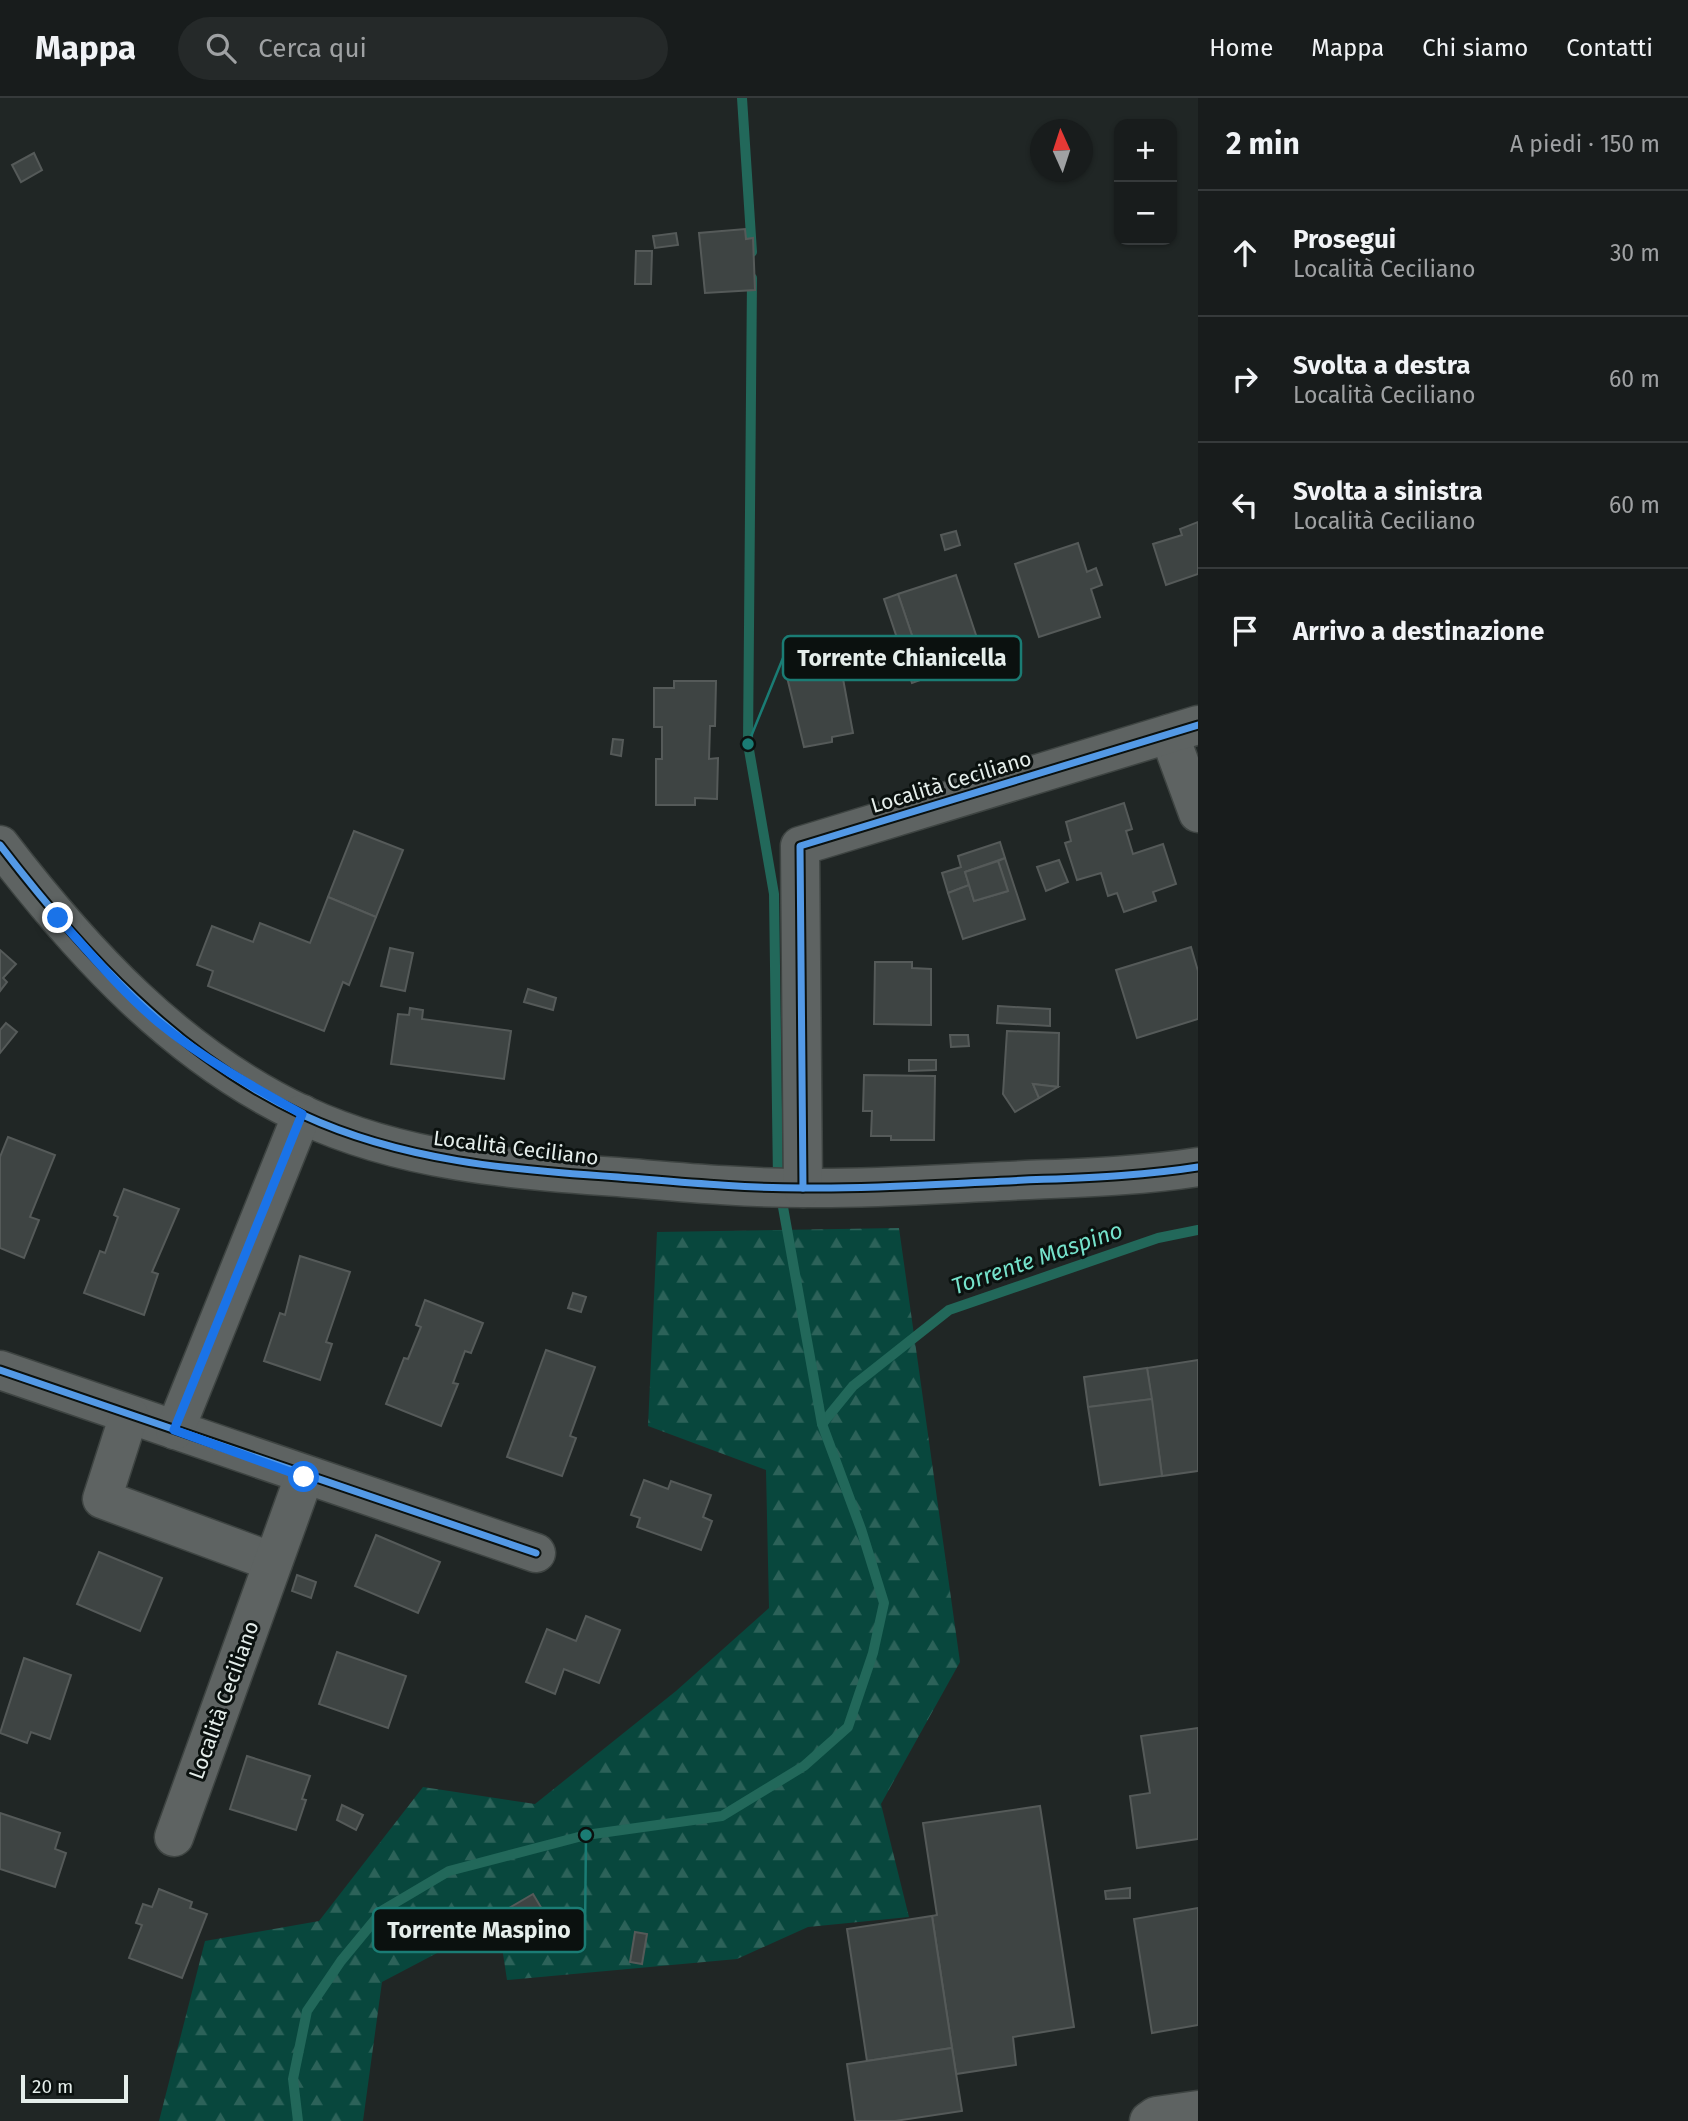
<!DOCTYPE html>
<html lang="it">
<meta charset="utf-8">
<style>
:root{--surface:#181c1c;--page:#252929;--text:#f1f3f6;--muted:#9fa1a3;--line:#363a3b}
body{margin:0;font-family:"Fira Sans",sans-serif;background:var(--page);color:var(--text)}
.controls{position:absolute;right:21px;top:21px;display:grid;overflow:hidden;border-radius:14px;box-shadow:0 2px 5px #0004}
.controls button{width:63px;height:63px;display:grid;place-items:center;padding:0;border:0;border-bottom:2px solid var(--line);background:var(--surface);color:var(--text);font:35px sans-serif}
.compass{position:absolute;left:1030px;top:21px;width:63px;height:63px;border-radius:50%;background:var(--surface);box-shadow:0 2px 5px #0004;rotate:357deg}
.scale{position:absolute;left:21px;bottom:18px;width:107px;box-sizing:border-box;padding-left:7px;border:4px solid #e5eeeb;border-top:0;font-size:19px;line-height:24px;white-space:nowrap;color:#e5eeeb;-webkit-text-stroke:5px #0b110f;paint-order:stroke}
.stop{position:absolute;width:21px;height:21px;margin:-16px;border:5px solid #1a73e8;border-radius:50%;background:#fff}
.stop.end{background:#1a73e8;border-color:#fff;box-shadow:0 2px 7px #0008}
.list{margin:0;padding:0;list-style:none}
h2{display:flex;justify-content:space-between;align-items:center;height:91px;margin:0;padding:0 28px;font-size:30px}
h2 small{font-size:23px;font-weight:400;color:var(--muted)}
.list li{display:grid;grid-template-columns:46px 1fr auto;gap:21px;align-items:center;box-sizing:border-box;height:126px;padding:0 28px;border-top:2px solid var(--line)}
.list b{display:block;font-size:26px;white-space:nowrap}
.list p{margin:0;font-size:23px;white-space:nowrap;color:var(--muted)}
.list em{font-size:23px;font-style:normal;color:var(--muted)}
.icon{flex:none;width:38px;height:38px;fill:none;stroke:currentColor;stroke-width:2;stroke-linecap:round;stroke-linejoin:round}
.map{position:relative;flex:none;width:1198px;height:2023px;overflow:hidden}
header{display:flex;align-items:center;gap:42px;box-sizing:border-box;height:98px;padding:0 35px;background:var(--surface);border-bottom:2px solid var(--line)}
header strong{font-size:33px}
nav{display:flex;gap:38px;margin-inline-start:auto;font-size:24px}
.search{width:490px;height:63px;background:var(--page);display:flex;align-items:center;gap:18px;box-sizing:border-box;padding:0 24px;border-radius:38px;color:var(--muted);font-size:26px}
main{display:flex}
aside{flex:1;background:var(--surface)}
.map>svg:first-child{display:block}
.forest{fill:url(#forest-firs)}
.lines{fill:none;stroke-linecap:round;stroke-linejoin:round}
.stream{stroke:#22685a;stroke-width:10}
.building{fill:#3e4443;stroke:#555a59;stroke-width:2}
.minor-casing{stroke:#3e4442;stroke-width:41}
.minor{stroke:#5e6362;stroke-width:38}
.cycleway-casing{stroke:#0b110f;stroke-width:11}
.cycleway{stroke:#5399e6;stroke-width:7}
.route{stroke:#1a73e8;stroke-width:9}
.labels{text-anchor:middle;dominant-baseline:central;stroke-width:6;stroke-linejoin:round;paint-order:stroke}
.street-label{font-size:21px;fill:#e5eeeb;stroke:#0b110f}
.water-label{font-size:23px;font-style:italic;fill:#75e2cb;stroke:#0b110f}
.leader{fill:none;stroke:#1a7c74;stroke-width:2.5}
.callout-dot{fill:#1a7c74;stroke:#0b110f;stroke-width:2.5}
.callout{fill:#0b110f;stroke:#1a7c74;stroke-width:2.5}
.callout-label{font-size:23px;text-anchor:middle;font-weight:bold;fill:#e5eeeb}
</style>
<header>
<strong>Mappa</strong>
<div class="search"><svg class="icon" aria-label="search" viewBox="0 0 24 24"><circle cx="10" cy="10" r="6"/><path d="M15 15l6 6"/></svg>Cerca qui</div>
<nav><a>Home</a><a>Mappa</a><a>Chi siamo</a><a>Contatti</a></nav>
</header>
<main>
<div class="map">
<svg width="1198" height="2023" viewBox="0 0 1198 2023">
<defs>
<pattern id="forest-firs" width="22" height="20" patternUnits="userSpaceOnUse" patternTransform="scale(1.75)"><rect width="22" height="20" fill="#08473d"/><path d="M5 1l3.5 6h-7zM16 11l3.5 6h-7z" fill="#2c6259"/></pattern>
</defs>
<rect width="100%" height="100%" fill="#202625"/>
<path class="forest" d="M 899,1130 L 960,1564 L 881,1706 L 909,1819 L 808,1829 L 737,1861 L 507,1882 L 498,1823 L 382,1884 L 363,2023 L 159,2023 L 205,1843 L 319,1823 L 423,1689 L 535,1706 L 676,1593 L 769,1510 L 766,1372 L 648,1328 L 657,1134 Z"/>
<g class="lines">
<g class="stream">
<path d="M 742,0 L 752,154"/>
<path d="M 752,180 L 748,646 L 774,796 L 778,1082"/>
<path d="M 822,1326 L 853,1288 L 949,1212 L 1158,1140 L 1198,1132"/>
<path d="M 298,2023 L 293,1981 L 307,1913 L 341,1863 L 383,1812 L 449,1773 L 586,1737 L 722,1718 L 804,1668 L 848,1629 L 873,1555 L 884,1505 L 861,1431 L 822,1326 L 781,1098"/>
</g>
</g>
<g class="building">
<path d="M 34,55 L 42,72 L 21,84 L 12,67 Z"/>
<path d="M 745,131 L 746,141 L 753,140 L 755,192 L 705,195 L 699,135 Z"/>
<path d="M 676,135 L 678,147 L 655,150 L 653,138 Z"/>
<path d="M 636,153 L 652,153 L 651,186 L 635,186 Z"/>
<path d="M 1198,424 L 1198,476 L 1166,487 L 1153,446 L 1182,437 L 1180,431 Z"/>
<path d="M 956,433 L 960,447 L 945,452 L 941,437 Z"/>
<path d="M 1078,445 L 1087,474 L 1096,470 L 1102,487 L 1091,491 L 1100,519 L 1039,539 L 1015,466 Z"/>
<path d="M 956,477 L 984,561 L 951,571 L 946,559 L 922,567 L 898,496 Z"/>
<path d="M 898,496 L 922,567 L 946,559 L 951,571 L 912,585 L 884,501 Z"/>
<path d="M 839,559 L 853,635 L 832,639 L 832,644 L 804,649 L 786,575 L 810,570 L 808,565 Z"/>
<path d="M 674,583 L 716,583 L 715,628 L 710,628 L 709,661 L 718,660 L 717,701 L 695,700 L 695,707 L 656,707 L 656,661 L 662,661 L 662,629 L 654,629 L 654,590 L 674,590 Z"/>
<path d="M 613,641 L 623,642 L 621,658 L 611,656 Z"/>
<path d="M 1124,705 L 1132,731 L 1126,733 L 1133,756 L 1163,746 L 1176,786 L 1153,794 L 1156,803 L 1124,814 L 1117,795 L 1108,798 L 1101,775 L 1077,782 L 1065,745 L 1071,743 L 1066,724 Z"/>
<path d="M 354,733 L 403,752 L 376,819 L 328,799 Z"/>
<path d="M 1000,744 L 1005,760 L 965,774 L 969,787 L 948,795 L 942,775 L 961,769 L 958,758 Z"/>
<path d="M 1005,760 L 1025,821 L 963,841 L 948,795 L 969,787 L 974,803 L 1008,793 L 998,763 Z"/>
<path d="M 1059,762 L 1068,784 L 1046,793 L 1037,769 Z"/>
<path d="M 998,763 L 1008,793 L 974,803 L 965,774 Z"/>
<path d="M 328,799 L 376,819 L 349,887 L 343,884 L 324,933 L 208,888 L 213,873 L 197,867 L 212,828 L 253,844 L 260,825 L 310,845 Z"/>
<path d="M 1191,849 L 1198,873 L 1198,921 L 1137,940 L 1116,872 Z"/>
<path d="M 390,850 L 413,855 L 405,893 L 381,888 Z"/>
<path d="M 0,852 L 16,866 L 3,880 L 7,884 L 0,893 Z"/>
<path d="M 875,864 L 912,864 L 912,870 L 931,871 L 931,927 L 874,926 Z"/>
<path d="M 528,891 L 556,900 L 553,912 L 524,904 Z"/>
<path d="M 998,908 L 1050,911 L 1050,928 L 997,925 Z"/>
<path d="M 410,910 L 423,912 L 422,921 L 511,933 L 504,981 L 391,966 L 398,916 L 409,917 Z"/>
<path d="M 6,925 L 17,934 L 0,955 L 0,932 Z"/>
<path d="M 1007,933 L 1059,935 L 1058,989 L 1033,986 L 1039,1000 L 1015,1014 L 1003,996 Z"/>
<path d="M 950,937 L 968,937 L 969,948 L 951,949 Z"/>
<path d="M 909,962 L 936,962 L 936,972 L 909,973 Z"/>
<path d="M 864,977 L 935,978 L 934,1042 L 891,1042 L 891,1038 L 871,1038 L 872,1013 L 863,1013 Z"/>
<path d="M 1033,986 L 1058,989 L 1039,1000 Z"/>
<path d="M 8,1039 L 55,1057 L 30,1119 L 39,1122 L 24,1160 L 0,1150 L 0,1059 Z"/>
<path d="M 124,1091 L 179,1111 L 152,1174 L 158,1176 L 144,1217 L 84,1195 L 100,1153 L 105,1155 L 118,1119 L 114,1117 Z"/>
<path d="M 300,1158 L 350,1174 L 326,1244 L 332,1246 L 320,1282 L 264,1263 L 280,1215 L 285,1217 Z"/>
<path d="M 573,1195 L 586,1199 L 581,1214 L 568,1210 Z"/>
<path d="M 425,1202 L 483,1225 L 471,1255 L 465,1253 L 453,1285 L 458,1286 L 441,1328 L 386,1306 L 404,1260 L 408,1261 L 421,1229 L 416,1227 Z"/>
<path d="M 546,1252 L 595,1269 L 570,1338 L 576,1340 L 562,1378 L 507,1359 Z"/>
<path d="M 1198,1262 L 1198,1373 L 1162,1378 L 1147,1270 Z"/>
<path d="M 1147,1270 L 1152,1301 L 1088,1309 L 1084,1279 Z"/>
<path d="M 1152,1301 L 1162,1378 L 1100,1387 L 1088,1309 Z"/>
<path d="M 644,1382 L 668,1391 L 671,1383 L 711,1397 L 703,1419 L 712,1423 L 701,1452 L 637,1429 L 640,1420 L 631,1417 Z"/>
<path d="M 376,1437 L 440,1464 L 418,1515 L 355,1488 Z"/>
<path d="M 99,1454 L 162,1480 L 140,1533 L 77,1506 Z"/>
<path d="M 297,1477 L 316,1484 L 311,1500 L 292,1493 Z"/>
<path d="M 586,1518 L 620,1532 L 599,1585 L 564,1571 L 555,1596 L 526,1584 L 547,1531 L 576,1543 Z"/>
<path d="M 337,1554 L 406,1578 L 388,1630 L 319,1606 Z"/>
<path d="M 24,1560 L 71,1577 L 50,1641 L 31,1634 L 27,1645 L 0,1635 Z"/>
<path d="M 1198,1630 L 1198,1741 L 1137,1750 L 1130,1698 L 1150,1695 L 1141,1638 Z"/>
<path d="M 247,1658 L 310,1678 L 302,1701 L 306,1702 L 296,1732 L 230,1711 Z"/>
<path d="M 342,1707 L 363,1717 L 356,1732 L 337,1722 Z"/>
<path d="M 1040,1708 L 1074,1929 L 1013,1939 L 1016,1967 L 956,1976 L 932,1818 L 937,1817 L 923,1725 Z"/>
<path d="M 0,1715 L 60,1735 L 55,1751 L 66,1755 L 55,1789 L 0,1771 Z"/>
<path d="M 1130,1790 L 1130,1800 L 1106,1801 L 1105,1793 Z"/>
<path d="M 159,1791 L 192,1804 L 190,1810 L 207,1816 L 182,1880 L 129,1860 L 142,1827 L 136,1825 L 143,1806 L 152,1809 Z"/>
<path d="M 533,1796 L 542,1811 L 514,1826 L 504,1813 Z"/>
<path d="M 1198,1810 L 1198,1927 L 1152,1935 L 1134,1821 Z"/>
<path d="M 932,1818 L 952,1950 L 867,1963 L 847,1831 Z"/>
<path d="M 635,1834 L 647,1836 L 642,1866 L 630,1864 Z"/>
<path d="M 952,1950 L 962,2013 L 895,2023 L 855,2023 L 847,1966 Z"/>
</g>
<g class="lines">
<g class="minor-casing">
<g id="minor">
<path d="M 1169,636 L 1198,715"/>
<path d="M 0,747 C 83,855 177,958 303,1017 C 402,1063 511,1072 618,1079 C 680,1084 741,1090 803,1090 C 864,1091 926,1087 987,1084 C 1057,1080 1129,1080 1198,1069"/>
<path d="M 803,1090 L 800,748 L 1198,627"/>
<path d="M 0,1272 L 536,1455"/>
<path d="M 129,1317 L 102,1401 L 273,1464"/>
<path d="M 175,1332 L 302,1016"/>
<path d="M 174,1739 L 304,1379"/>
<path d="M 1149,2023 L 1156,2018 L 1198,2012"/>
</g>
</g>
<use href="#minor" class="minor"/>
<g class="cycleway-casing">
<g id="cycleway">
<path d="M 0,747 C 83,855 177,958 303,1017 C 402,1063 511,1072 618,1079 C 680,1084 741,1090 803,1090 C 864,1091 926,1087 987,1084 C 1057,1080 1129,1080 1198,1069"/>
<path d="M 803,1090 L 800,748 L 1198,627"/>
<path d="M 0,1272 L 536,1455"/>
</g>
</g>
<use href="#cycleway" class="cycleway"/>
</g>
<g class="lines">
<path class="route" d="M 58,820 C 90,855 121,893 158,924 C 202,960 253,989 302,1016 L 174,1332 L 304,1379"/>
</g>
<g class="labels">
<g class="street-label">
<text transform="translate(951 684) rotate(-17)">Località Ceciliano</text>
<text transform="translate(516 1050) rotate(7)">Località Ceciliano</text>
<text transform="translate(224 1602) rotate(-70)">Località Ceciliano</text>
</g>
<g class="water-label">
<text transform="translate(1037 1160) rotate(-19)">Torrente Maspino</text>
</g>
</g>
<path class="leader" d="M748 646L783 560M586 1737L585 1832"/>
<g class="callout-dot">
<circle cx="748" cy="646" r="7"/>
<circle cx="586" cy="1737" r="7"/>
</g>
<g class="callout">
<rect x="783" y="538" width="238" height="44" rx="7"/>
<rect x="373" y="1810" width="212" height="44" rx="7"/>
</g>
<g class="callout-label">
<text x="902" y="568">Torrente Chianicella</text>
<text x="479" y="1840">Torrente Maspino</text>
</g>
</svg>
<div class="controls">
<button>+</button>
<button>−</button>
</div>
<svg class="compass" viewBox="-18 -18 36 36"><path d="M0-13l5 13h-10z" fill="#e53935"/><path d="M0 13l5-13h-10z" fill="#9fa1a3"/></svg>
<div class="scale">20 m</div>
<div class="stop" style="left:304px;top:1379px"></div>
<div class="stop end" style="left:58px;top:820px"></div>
</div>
<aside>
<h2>2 min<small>A piedi · 150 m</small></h2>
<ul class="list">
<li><svg class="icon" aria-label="ahead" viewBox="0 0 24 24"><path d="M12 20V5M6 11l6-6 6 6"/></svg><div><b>Prosegui</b><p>Località Ceciliano</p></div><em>30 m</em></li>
<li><svg class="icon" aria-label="right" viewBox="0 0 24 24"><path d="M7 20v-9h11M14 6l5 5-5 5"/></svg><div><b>Svolta a destra</b><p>Località Ceciliano</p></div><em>60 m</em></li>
<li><svg class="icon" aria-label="left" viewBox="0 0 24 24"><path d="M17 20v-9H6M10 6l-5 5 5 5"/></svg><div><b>Svolta a sinistra</b><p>Località Ceciliano</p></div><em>60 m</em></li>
<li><svg class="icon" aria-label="arrive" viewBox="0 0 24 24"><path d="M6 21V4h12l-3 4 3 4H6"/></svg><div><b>Arrivo a destinazione</b></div></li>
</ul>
</aside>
</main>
